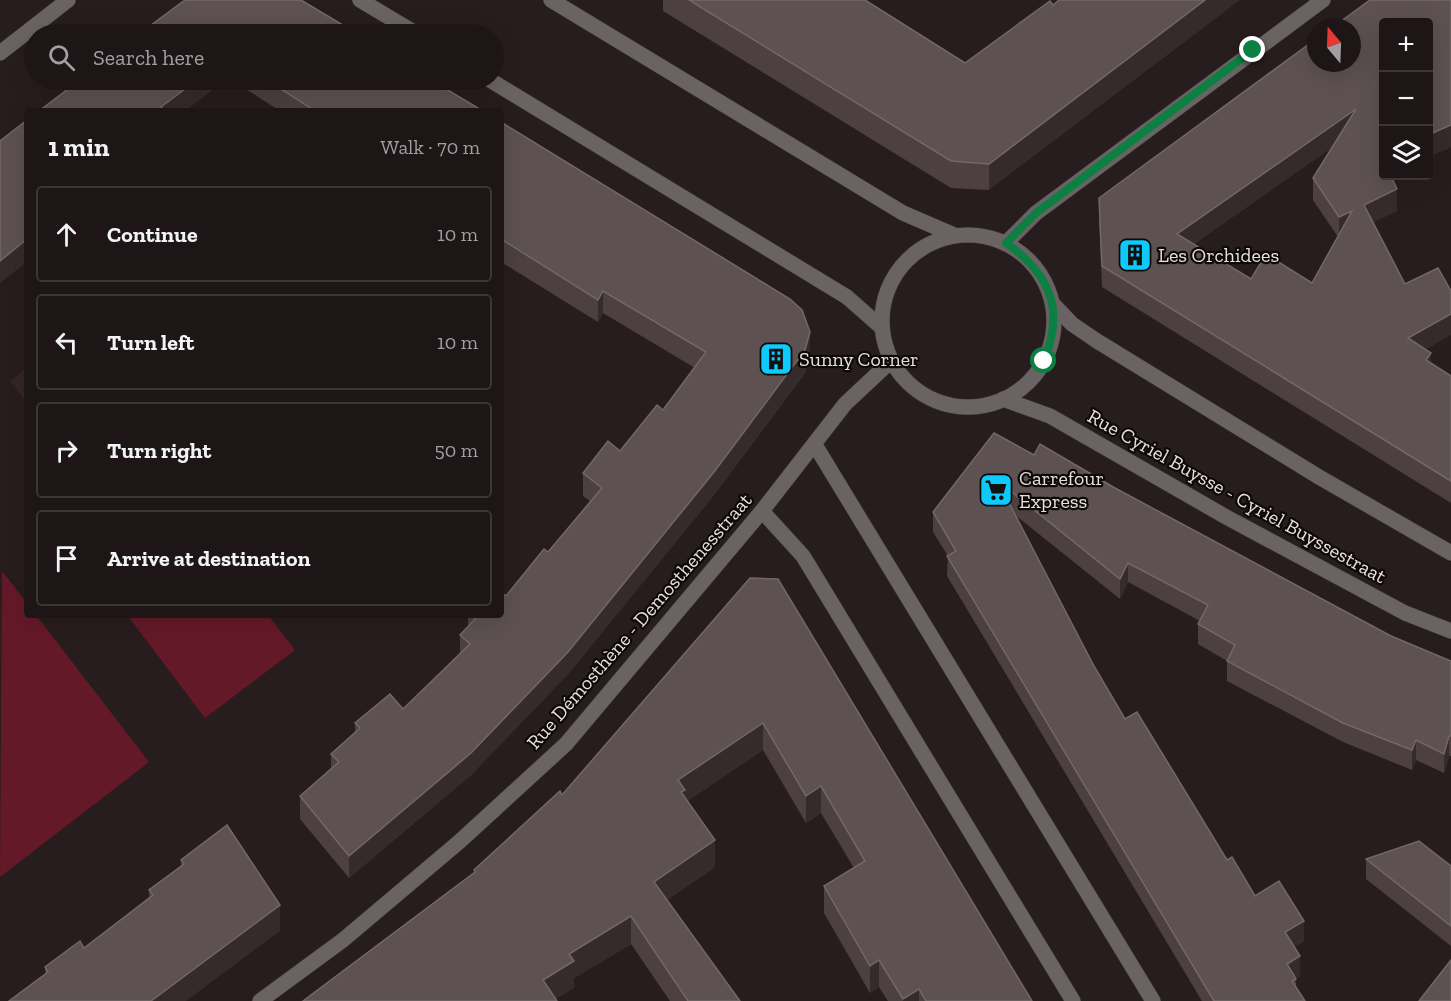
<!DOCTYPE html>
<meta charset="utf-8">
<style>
:root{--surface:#1e1616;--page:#261f1f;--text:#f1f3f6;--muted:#a19fa1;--line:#3c3535}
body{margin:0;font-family:"Zilla Slab",serif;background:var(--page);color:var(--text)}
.controls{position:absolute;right:18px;top:18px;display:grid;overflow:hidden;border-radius:6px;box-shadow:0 6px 24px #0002}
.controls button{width:54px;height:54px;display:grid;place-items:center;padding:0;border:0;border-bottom:2px solid var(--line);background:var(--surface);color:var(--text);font:30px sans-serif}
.compass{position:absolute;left:1307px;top:18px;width:54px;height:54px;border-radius:50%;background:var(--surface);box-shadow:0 6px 24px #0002;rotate:341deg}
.stop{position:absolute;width:18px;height:18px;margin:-14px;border:4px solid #0b8043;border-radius:50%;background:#fff}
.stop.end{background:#0b8043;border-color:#fff;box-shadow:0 2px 6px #0008}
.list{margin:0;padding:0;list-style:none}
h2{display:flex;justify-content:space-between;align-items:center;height:78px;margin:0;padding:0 24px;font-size:26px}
h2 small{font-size:20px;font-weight:400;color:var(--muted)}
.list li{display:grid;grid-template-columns:39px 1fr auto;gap:18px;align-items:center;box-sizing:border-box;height:96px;margin:0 12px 12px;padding:0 12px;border:2px solid var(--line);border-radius:6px}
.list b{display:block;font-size:22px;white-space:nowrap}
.list em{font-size:20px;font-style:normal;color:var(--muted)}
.icon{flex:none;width:33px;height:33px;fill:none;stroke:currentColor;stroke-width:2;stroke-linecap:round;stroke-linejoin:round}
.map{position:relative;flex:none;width:1451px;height:1001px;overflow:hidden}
.search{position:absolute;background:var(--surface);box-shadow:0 6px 24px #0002;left:24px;top:24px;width:480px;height:66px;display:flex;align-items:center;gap:15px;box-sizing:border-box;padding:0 21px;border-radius:33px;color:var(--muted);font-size:22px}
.panel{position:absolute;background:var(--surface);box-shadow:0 6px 24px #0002;left:24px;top:108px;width:480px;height:510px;border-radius:6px}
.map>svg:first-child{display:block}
.built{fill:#372526}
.green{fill:#641928}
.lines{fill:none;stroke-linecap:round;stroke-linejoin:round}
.minor-casing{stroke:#433839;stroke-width:16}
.minor{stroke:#6a6364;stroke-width:15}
.wall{fill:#4c4041;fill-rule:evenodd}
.shaded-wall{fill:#362b2c}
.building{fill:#5d5152;stroke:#726868;stroke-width:1.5;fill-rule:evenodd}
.route{stroke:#0b8043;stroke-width:8}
.labels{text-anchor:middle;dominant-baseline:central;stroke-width:4.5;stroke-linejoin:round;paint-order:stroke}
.poi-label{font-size:20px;fill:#e8e0e0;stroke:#0e0909;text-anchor:start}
.street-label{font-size:20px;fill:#e8e0e0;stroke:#0e0909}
</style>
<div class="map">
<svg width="1451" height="1001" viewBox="0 0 1451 1001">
<rect width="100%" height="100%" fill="#281d1e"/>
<path class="built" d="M 27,368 L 27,403 L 10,381 Z"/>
<g class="green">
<path d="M 2,571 L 27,603 L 27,615 L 36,615 L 149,762 L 0,877 Z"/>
<path d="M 127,615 L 268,615 L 295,650 L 205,718 Z"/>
</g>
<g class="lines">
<g class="minor-casing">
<g id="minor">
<path d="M 360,0 L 417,34"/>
<path d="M 551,0 L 903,213 L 954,235"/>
<path d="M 0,53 L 68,0"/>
<path d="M 490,80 L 847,297 L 881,327"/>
<circle cx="968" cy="321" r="86"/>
<path d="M 1006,243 L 1036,213 L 1323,0"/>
<path d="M 1053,304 L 1072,324 L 1097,341 L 1319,477 L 1451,553"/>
<path d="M 1003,399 L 1050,416 L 1228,518 L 1405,613 L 1451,631"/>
<path d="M 815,445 L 1153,1001"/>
<path d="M 762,511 L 803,556 L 1073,1001"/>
<path d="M 260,1001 L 343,940 L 459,842 L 566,744 L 762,511 L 845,404 L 891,361"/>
</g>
</g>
<use href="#minor" class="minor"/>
</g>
<g class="wall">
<path d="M 663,0 L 865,0 L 965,63 L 1053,5 L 989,190 L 951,188 L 663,11 Z"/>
<path d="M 1451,0 L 1451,147 L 1383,176 L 1397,211 L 1373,222 L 1431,363 L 1451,376 L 1451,503 L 1102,287 L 1099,220 L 1099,198 ZM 1332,147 L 1313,178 L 1313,200 L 1338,237 L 1312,283 L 1251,279 L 1194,244 Z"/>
<path d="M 232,80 L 431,80 L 483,111 L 280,111 Z"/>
<path d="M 501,122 L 810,354 L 805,373 L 714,495 L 568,674 L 471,775 L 349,878 L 300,819 L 300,796 L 331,769 L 331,754 L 355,733 L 355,723 L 403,709 L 460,654 L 460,635 L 468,627 L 468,615 L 501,615 L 506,596 L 548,552 L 590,501 L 583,496 L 583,473 L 620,451 L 663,410 L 695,368 L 603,313 L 598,322 L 501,262 Z"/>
<path d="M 1034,455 L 1115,488 L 1391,636 L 1451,661 L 1451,756 L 1449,756 L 1444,773 L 1416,760 L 1412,770 L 1343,742 L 1227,681 L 1227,661 L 1198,644 L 1198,624 L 1200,621 L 1128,582 L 1120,599 L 1015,515 L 1094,666 L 1125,719 L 1227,860 L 1255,896 L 1304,941 L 1294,947 L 1300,976 L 1296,978 L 1296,987 L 1305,1001 L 1202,1001 L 947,576 L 948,556 L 933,532 L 933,512 Z"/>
<path d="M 750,578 L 1032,1001 L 888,1001 L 879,987 L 870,993 L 824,913 L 824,886 L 854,868 L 821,813 L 806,823 L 763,750 L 687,801 L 715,867 L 667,900 L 740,1001 L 670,1001 L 631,944 L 574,978 L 574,988 L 555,999 L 474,873 L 474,870 L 562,795 Z"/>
<path d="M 1366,859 L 1451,866 L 1451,946 L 1366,879 Z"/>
<path d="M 181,860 L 280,931 L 45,974 L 45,967 L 84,948 L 149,898 L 149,890 L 181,866 Z"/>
</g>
<g class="shaded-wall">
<path d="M 1205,0 L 1240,0 L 989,190 L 989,164 Z"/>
<path d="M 197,80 L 226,80 L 185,111 L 161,111 L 161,107 Z"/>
<path d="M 1356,109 L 1356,131 L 1177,256 L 1177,234 Z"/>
<path d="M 1451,125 L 1451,147 L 1428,157 L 1428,135 Z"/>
<path d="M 1397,189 L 1397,211 L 1364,227 L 1364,205 Z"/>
<path d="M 1352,211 L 1339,239 L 1339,217 Z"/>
<path d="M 27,239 L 27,262 L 0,283 L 0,261 Z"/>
<path d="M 603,291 L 603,313 L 598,322 L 598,300 Z"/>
<path d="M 1451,314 L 1451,335 L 1408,360 L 1408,338 Z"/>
<path d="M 810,332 L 810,354 L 805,373 L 714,495 L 568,674 L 471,775 L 349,878 L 349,856 Z"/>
<path d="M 1431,353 L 1431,375 L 1426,360 Z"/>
<path d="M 1128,563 L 1128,582 L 1120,599 L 1120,579 Z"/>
<path d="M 763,723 L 763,750 L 685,803 L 678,780 Z"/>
<path d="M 1449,736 L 1449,756 L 1444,773 L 1444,754 Z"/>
<path d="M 1416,740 L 1416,760 L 1412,770 L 1412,750 Z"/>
<path d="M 821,786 L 821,813 L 806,823 L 806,796 Z"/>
<path d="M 715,840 L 715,867 L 654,909 L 654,882 Z"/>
<path d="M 280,905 L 280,931 L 186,1001 L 151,1001 Z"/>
<path d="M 631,916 L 631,944 L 574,978 L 574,988 L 552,1001 L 543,980 L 569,954 Z"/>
<path d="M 1304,921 L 1304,941 L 1285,952 L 1285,932 Z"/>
<path d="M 1300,956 L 1300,976 L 1287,984 L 1287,964 Z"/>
<path d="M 879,960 L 879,987 L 870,993 L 870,966 Z"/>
<path d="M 919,989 L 919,1001 L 903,1001 L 903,999 Z"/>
</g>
<g class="building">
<path d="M 185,0 L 301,0 L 358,34 L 139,34 Z"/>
<path d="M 689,0 L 865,0 L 965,63 L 1050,1 L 1053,5 L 1059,0 L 1205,0 L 989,164 L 951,161 Z"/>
<path d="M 1370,0 L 1451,0 L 1451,125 L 1428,135 L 1428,22 L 1383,22 L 1383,156 L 1382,157 L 1383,161 L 1383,176 L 1391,176 L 1397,189 L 1364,205 L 1405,284 L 1438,268 L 1451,291 L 1451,314 L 1408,338 L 1431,353 L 1426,360 L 1451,376 L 1451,481 L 1102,266 L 1099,198 L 1316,39 L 1316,63 L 1352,63 L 1352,27 L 1333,27 ZM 1356,109 L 1313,178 L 1339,217 L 1352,211 L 1312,283 L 1266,254 L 1251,279 L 1177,234 Z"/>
<path d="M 80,80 L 197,80 L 161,107 L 165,111 L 39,111 Z"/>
<path d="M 267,80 L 431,80 L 483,111 L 315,111 Z"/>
<path d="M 27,120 L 27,239 L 0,261 L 0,141 Z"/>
<path d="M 501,122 L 790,299 L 802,310 L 810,332 L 805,350 L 714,472 L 568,652 L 471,753 L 349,856 L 300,796 L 339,762 L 331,754 L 360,728 L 355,723 L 390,694 L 403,709 L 470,644 L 460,635 L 476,618 L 472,615 L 501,615 L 501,592 L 506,596 L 544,549 L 548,552 L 602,488 L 583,473 L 608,441 L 620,451 L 657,405 L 663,410 L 706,352 L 603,291 L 598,300 L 501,239 Z"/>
<path d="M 994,433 L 1034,455 L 1040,444 L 1115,488 L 1391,636 L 1451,661 L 1451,736 L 1449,736 L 1444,754 L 1416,740 L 1412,750 L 1343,723 L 1227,661 L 1235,645 L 1198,624 L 1208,605 L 1128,563 L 1120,579 L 997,480 L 1094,666 L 1125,719 L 1137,712 L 1227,860 L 1232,857 L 1255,896 L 1279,881 L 1304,921 L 1285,932 L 1300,956 L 1287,964 L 1296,979 L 1292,981 L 1305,1001 L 1214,1001 L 947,556 L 956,551 L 933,512 Z"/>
<path d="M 750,578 L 778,579 L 1032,1001 L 926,1001 L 919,989 L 903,999 L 879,960 L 870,966 L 824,886 L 865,861 L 821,786 L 806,796 L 763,723 L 678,780 L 685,790 L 681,792 L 715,840 L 654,882 L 740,1001 L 688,1001 L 631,916 L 569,954 L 574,961 L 543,980 L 557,1001 L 303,1001 L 475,872 L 474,870 L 560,791 L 562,795 Z"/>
<path d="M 227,825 L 280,905 L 151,1001 L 9,1001 L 48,972 L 45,967 L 80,941 L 84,948 L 153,895 L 149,890 L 184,864 L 181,860 Z"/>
<path d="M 1419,841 L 1451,866 L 1451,926 L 1366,859 Z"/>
<path d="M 1451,960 L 1451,1001 L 1419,1001 Z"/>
</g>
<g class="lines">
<path class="route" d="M 1044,361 C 1065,309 1050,274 1006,243 L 1036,213 L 1253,50"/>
</g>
<defs>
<g id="building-square" transform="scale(1.725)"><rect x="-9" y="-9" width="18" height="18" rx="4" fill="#0ecafa" stroke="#0e0909"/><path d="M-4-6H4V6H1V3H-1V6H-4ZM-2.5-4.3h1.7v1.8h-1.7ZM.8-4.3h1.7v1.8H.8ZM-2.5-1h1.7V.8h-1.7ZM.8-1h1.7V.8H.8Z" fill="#111"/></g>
<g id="supermarket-square" transform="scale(1.725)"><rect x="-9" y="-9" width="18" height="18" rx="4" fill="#0ecafa" stroke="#0e0909"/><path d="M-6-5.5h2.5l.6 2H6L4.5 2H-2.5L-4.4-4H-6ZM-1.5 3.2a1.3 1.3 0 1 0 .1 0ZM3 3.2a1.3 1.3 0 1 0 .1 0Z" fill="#111"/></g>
</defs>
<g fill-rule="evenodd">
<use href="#building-square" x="1135" y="255"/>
<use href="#building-square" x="776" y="359"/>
<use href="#supermarket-square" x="996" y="490"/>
</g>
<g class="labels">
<g class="poi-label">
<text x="1158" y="255">Les Orchidees</text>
<text x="799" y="359">Sunny Corner</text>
<text x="1019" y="478">Carrefour<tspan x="1019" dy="23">Express</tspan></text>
</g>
<g class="street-label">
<text transform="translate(1237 496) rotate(29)">Rue Cyriel Buysse - Cyriel Buyssestraat</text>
<text transform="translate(639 621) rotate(-49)">Rue Démosthène - Demosthenesstraat</text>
</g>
</g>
</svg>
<div class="controls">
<button>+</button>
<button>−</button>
<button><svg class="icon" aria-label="layers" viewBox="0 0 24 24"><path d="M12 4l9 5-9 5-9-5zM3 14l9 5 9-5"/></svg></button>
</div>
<svg class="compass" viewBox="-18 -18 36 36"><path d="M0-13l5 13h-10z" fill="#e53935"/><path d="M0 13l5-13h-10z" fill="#a19fa1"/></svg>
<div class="stop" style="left:1044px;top:361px"></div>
<div class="stop end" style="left:1253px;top:50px"></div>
<div class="search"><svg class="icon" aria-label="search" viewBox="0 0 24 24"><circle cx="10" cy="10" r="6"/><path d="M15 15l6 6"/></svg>Search here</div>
<section class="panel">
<h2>1 min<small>Walk · 70 m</small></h2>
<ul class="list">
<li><svg class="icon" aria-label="ahead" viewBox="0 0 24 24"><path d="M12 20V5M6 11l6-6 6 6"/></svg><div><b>Continue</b></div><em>10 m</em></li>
<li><svg class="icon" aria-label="left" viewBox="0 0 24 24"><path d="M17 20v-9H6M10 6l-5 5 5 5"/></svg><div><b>Turn left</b></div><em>10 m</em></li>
<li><svg class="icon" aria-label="right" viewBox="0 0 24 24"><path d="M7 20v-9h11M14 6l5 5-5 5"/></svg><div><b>Turn right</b></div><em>50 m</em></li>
<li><svg class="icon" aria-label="arrive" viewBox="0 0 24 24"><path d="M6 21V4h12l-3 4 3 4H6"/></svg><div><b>Arrive at destination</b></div></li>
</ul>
</section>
</div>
